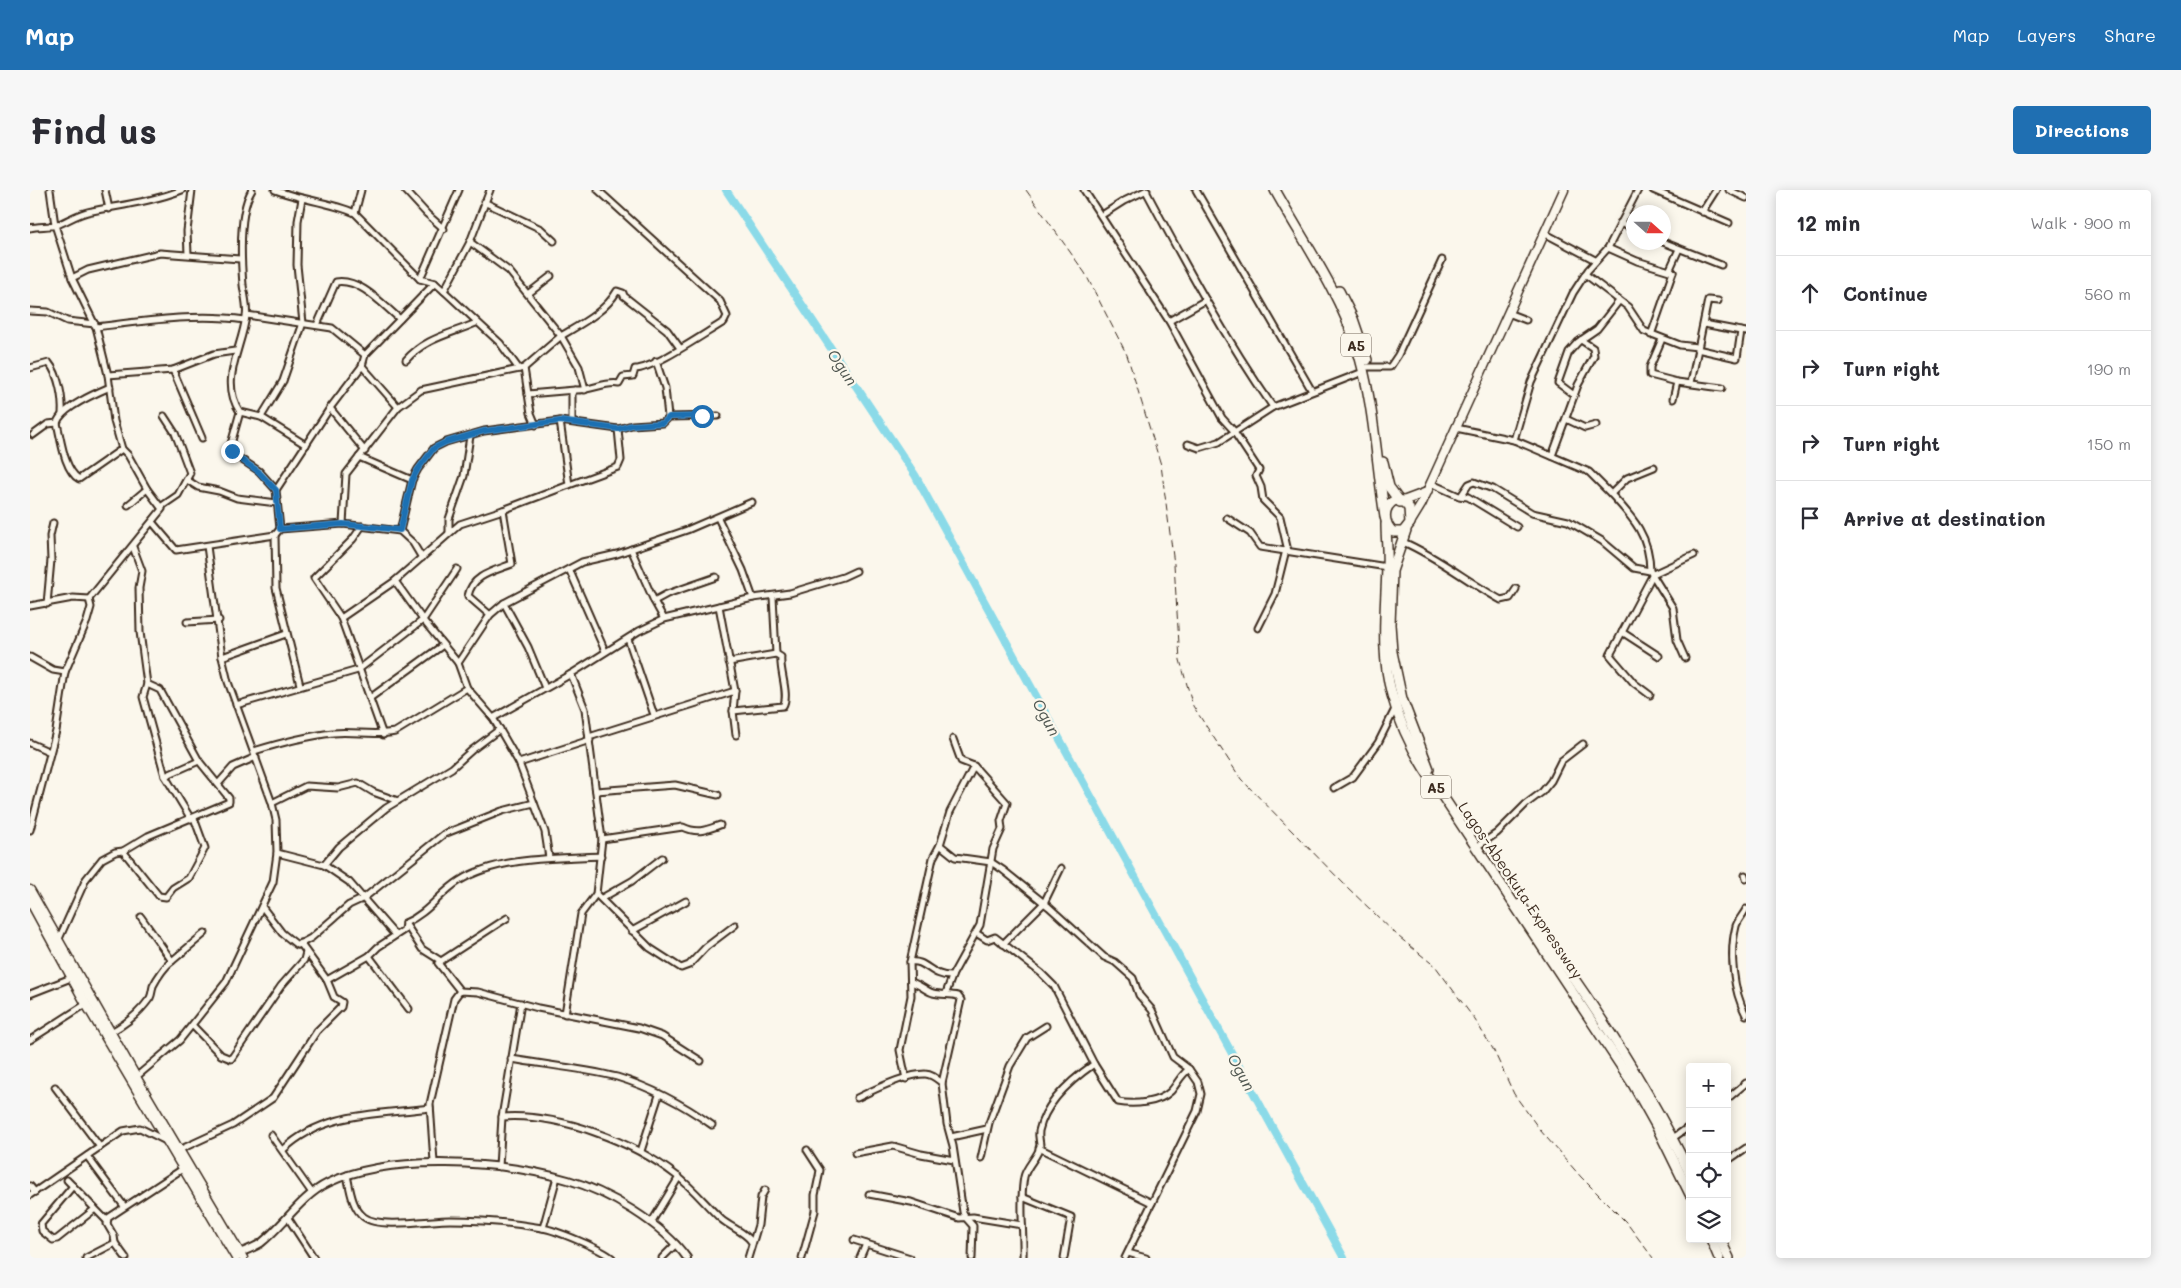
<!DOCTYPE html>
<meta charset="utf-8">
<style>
:root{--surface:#fff;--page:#f7f7f7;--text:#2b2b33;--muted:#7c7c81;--line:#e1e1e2;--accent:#1f6fb2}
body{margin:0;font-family:Mali,sans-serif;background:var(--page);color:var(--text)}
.controls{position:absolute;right:15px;bottom:15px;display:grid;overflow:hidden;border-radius:5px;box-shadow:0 2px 12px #0003}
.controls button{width:45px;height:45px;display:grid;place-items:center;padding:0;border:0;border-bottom:1px solid var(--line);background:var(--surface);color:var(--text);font:25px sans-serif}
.compass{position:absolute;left:1596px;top:15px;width:45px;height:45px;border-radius:50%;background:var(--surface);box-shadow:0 2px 12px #0003;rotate:111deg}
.stop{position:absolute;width:15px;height:15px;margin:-11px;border:4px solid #1f6fb2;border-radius:50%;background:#fff}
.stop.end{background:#1f6fb2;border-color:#fff;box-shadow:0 1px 5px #0008}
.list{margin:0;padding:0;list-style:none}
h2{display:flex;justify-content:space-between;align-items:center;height:65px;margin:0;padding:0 20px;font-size:21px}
h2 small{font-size:16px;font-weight:400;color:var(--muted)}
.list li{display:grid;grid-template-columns:32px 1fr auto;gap:15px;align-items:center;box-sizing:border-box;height:75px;padding:0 20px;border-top:1px solid var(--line)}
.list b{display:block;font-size:19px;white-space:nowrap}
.list em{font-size:16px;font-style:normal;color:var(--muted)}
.icon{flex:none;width:28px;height:28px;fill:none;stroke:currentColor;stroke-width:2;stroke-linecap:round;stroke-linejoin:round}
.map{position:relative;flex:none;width:1716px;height:1068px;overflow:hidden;border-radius:5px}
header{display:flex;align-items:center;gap:30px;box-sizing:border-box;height:70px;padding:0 25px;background:var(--accent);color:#fff}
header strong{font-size:24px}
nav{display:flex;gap:28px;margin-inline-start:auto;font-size:18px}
.intro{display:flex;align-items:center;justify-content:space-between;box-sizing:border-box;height:120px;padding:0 30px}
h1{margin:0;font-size:35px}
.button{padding:12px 22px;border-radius:5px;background:var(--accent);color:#fff;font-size:18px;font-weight:700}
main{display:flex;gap:30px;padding:0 30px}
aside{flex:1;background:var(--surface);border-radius:5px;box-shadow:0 2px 12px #0003}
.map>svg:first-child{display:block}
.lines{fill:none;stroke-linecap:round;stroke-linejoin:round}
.river{stroke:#8bdae8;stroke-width:8}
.minor-casing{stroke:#3b2a1e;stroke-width:9}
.tertiary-casing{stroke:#3b2a1e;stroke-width:10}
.secondary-casing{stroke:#3b2a1e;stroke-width:11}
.trunk-casing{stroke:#3b2a1e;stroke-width:12}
.minor{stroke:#fbf7ec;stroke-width:5}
.tertiary{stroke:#fbf7ec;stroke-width:6}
.secondary{stroke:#fbf7ec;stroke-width:8}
.trunk{stroke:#fbf7ec;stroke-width:9}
.rail{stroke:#3b2a1e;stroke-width:1;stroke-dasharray:8 4;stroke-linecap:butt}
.route{stroke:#1f6fb2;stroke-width:6}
.labels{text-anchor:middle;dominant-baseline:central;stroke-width:4.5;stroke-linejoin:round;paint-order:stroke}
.shield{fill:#fbf7ec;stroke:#75685c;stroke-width:1}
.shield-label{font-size:14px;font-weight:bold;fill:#3b2a1e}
.street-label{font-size:15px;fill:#3b2a1e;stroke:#fbf7ec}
.water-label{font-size:16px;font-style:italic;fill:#4f5650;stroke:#fbf7ec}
</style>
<header>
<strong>Map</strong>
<nav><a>Map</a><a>Layers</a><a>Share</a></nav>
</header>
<div class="intro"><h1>Find us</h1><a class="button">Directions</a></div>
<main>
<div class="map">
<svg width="1716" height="1068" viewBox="0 0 1716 1068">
<rect width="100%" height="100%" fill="#fbf7ec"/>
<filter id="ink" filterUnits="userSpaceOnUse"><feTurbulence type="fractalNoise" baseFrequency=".02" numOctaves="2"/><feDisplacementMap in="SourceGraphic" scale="10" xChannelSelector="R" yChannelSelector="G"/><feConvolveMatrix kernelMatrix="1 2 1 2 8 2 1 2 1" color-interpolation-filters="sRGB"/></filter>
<g filter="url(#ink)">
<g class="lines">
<path class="river" d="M 696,0 L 885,285 L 1314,1068"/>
<g class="minor-casing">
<g id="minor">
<path d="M 75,0 L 79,19"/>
<path d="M 222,0 C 208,22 211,70 213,95 C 214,104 218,117 216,126 C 212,159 189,190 210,222 L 231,227 L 276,255"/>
<path d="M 245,0 C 271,10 300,12 325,23 L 390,89 L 405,93 L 414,101 L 470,153 L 489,179"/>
<path d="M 375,0 L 397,24 L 414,39"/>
<path d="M 1054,0 L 1139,131 L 1192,228 L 1204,241"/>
<path d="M 1166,0 L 1282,201"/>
<path d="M 1623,0 L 1699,33"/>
<path d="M 1699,0 L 1716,8"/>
<path d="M 1116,1 C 1155,74 1195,148 1243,217"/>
<path d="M 454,12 L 511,39 L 524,51"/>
<path d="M 1672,22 L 1686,0"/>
<path d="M 325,23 L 331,0"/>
<path d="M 1072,25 L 1094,11 L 1117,0"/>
<path d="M 1590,33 L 1604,39"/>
<path d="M 0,38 C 8,36 19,37 27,35 C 39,30 49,23 62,21 C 92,15 124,11 152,0"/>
<path d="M 1514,43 L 1565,70"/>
<path d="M 440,52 L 479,81 L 531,146 C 551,134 576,121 587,101 L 593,103 L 594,106 L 637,140 L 650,158"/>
<path d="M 1633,52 L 1691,75"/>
<path d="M 1578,58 L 1607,71 L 1643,82 L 1640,79 L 1649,59"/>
<path d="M 158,64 L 157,41 L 162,0"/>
<path d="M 1555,84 L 1598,117 L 1614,141 L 1650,155 L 1667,157"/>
<path d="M 42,88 L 58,80 L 130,63 L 210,69"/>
<path d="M 390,89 L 429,0"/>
<path d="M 414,101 L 440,52 L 460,0"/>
<path d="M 499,103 L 521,86"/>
<path d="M 0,121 L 18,122 L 37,131 L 65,134"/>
<path d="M 1478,123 L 1496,130"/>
<path d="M 217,125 L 302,138 L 335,165"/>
<path d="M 1139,131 L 1176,110"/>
<path d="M 1674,134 L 1716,142"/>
<path d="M 287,135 L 306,92 C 330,88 353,115 370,129"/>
<path d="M 66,137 C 115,131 167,123 215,130"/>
<path d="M 1621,145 L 1643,82"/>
<path d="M 1632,149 L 1620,177 L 1620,185 L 1647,192 L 1692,198"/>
<path d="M 1667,159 L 1707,168 L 1711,141"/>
<path d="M 376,170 C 395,148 421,144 446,133"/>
<path d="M 626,171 L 635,198 L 638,227"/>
<path d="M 332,176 L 368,217"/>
<path d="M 1338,177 L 1360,177 L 1368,165 L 1412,70"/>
<path d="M 0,178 L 19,173 C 29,185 33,209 32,224"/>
<path d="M 494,178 L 501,223 L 506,235"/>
<path d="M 143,180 L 172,248"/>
<path d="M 78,185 L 143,180 L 184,164 L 205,161"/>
<path d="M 1661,193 L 1678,110 L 1688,111"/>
<path d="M 498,204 L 545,200"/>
<path d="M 1544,205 L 1528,193 L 1539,162 L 1548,152 L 1567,139 L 1589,111"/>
<path d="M 1643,209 L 1647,192"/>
<path d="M 300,218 L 335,261"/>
<path d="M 210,222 L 201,254 L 203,264 L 229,281 L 246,300"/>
<path d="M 231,227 L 253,191 L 273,133 L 267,75 L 268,31 L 272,9"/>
<path d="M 1536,229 L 1555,238 L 1566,235"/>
<path d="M 542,232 L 542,203 L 545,200 C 561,201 575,191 589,194 L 593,187 L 603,186 L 605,179 C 623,179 675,143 694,132 L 697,126 L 690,111 L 568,0"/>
<path d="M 27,233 C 31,249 34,280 49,289 L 92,259"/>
<path d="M 1426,238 L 1484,250 L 1559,282 L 1581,304 L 1597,288 L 1624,277"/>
<path d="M 1204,242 L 1229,280 L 1226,286 L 1231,297 L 1233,310 L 1250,327 L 1258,361"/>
<path d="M 3,245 L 18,234 L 27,233 C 31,218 66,203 80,197"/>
<path d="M 1484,250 L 1501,192 L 1543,103 L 1558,80 L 1578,58 L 1608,0"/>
<path d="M 1158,254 L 1169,258 L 1189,252 L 1243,217 L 1333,182"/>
<path d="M 1522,266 L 1548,195 L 1564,166 L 1563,158 L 1551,150"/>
<path d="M 329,267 L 382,290"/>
<path d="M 157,290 L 168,297 L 189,301 L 207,308 L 247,313"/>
<path d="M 1400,293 L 1429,306 L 1438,307 L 1487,337"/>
<path d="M 539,295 L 588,277 L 591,270 L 588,239"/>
<path d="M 1581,304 C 1603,328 1620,346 1620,381"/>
<path d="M 1431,306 L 1439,294 L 1444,292 L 1463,299 L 1502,323 L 1538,331 L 1572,351 L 1604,378 L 1620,381 L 1643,418 L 1647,450 L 1655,468"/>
<path d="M 98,315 L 117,299"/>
<path d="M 132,316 L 148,305 L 160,283 L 145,243 L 134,226"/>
<path d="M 688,328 L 713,380 L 723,408"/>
<path d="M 1197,328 L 1220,343 L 1230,357 L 1357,377"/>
<path d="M 123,333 L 146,360 L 245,345 L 250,339 L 313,334 L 370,341 L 383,353 L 392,368"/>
<path d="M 313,334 L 316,284 L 368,217 L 391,200 L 494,178 L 531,146 L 549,177 L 555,200"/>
<path d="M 332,336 L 323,349 L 284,388 L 311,428 L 353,545"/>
<path d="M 250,339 L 246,300 L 300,218 L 332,176 L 335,165 L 405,93"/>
<path d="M 370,341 L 382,290 L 388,279 L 404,258 L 416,252 L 454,241 L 530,231 L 588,239 L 602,235 L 633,233 L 639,227 L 688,226"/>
<path d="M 419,343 L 419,329 L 434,286 L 440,246"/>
<path d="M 245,345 L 246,398 L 270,495"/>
<path d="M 1373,352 C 1408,367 1438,392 1471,410 L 1480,408 L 1486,399"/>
<path d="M 103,357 L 112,381 L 109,398 L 110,442 L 117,494 L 113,507 L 135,586"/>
<path d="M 601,359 L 624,411 L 634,429"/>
<path d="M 539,379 L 575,461"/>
<path d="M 365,391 L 393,430 L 428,473 L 437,498 L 463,528 L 489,573 L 515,642 L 519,668"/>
<path d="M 743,407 L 746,464"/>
<path d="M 624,411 L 637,404 L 686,387"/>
<path d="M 474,413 L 498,457 L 515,498"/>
<path d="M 17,414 L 21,370 L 20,346 L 23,333"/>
<path d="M 0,416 L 43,408 L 59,409 L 132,319 L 117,299 L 98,265 L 92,259 L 84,231 L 78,185 L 66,137 L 42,88 L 25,35 L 20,0"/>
<path d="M 689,416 L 705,501 L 703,521 L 706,545"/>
<path d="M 460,425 L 438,406 C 442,385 464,381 482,374 L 473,320"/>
<path d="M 311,428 L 365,391 L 430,334 L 473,320 L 539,295 L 530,231"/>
<path d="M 157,432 L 189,430"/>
<path d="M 1228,438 L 1245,404 L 1256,360"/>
<path d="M 1592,442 L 1629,466"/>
<path d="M 598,449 L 624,525"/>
<path d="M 0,467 L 23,480 L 35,482"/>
<path d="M 192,467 L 256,444"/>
<path d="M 699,472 L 746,464 L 751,467 C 749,480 760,505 753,516 L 703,521"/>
<path d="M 428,473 L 460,425 L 474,413 L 552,372 L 587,364 L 657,340 L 722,312"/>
<path d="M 1620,505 L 1604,493 L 1580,465 L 1623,384 L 1664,365"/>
<path d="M 340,508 L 413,455"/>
<path d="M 206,515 L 328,480 L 393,430 L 427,379"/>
<path d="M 463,528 L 541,484 L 609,441 L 634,429 L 723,408 L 760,403 L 813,387 L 826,381"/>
<path d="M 559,547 L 705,501"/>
<path d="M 0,553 L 20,562"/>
<path d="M 224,561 C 250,553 276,546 303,543 C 324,541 344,546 365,542 L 437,498"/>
<path d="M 489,573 L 560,550"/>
<path d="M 188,594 L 203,577 L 226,567"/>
<path d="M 1304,598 L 1323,587 L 1348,553 L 1366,517"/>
<path d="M 566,601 L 645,595 L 688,605"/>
<path d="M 242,613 L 276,596 L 308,598 L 328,593 L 343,602 L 368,611"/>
<path d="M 161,629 L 135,586 L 169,571"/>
<path d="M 0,640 L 26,541 L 35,482 L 57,431 L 61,417 L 59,409"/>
<path d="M 572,649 L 653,637 C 668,644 676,640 690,635"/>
<path d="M 910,655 L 925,667 L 961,672 L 973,680 L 1019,717 L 1074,767 L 1085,772 L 1103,788 L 1109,805 L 1122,820 L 1143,867 L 1159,879 L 1168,892 L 1171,904 L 1167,921 L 1095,1068"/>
<path d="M 1448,656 L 1467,643 L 1496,614 L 1512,602 L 1521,591 L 1531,571 L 1553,554"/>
<path d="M 93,661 L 129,706 L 136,707 L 143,698 L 159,688 L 175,658 L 164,628"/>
<path d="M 247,663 L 294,675 L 319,692 L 365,745"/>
<path d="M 294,675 L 309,657 L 356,618 L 422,578 L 442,560 L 470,539"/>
<path d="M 1715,685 L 1716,689"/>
<path d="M 566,704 L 620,758 L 651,778 L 659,775 L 676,757 L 705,735"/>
<path d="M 572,708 L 602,691 L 632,668"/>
<path d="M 1716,719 C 1713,725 1708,730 1706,736 C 1699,763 1703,801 1716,825"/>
<path d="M 375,733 L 392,759 L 411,771 L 408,773 L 430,801"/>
<path d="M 602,741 L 656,711"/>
<path d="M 946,743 L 957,750 L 965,747 L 1011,783 L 1024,796 L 1064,874 L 1088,912 C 1104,915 1129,913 1141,901 C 1148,893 1150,886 1159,879"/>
<path d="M 28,751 L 56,689 L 72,669 L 85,662 L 93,661 L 118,646 L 199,612 L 199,608 L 169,571 L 130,500 L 117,494"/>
<path d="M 973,754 L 1014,713 L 1031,678"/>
<path d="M 268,755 L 281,748 L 319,715 L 334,708 L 414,644 L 472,621 L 504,613"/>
<path d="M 339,766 L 379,819"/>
<path d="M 142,771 L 175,743"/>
<path d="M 411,771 L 477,728"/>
<path d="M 880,772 C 896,769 901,787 922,786"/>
<path d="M 297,790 L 339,766 L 348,757 L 374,740 L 375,733 C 397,724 410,703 429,691 C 467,667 527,668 571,666"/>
<path d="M 881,792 C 889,794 896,801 903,803 C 912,805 920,804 928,806 L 931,810 L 912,893 L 917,934 L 923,956 L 933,1022 L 935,1027 L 943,1036 L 942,1068"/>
<path d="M 916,803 L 923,784 L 950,735 L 963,659 L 972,639 L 971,631 L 977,613 L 944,576 L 931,571 L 923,549"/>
<path d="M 0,804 L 41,788"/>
<path d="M 535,824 L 551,724 L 566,704 L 572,649 L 555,519 L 541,484"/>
<path d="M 163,836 L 191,865 L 201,869 L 251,796 L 274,770 L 276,762"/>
<path d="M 81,842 C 96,834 110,822 120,808 C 122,804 122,800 123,796 C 127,788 135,776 142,771 L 111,727"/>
<path d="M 0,850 L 56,814"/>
<path d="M 481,869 C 516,875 552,878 587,887 C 620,897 654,915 682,935"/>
<path d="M 106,887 L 150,850 L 196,792 L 243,692 L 247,663 L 246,630 L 242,613 L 198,492 L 192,467 L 177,356"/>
<path d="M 876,889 L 870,860 L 881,806 L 880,772 L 903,668 L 910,655 L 920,622 L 944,576"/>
<path d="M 25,897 L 70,957"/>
<path d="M 827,908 C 843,900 877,884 895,884 C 902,884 907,889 912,893"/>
<path d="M 1697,909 L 1716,893"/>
<path d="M 472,927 C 528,923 603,951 647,986 C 663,998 676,1015 691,1029 C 700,1037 715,1042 721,1051"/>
<path d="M 241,945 L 282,1003"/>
<path d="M 921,947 L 957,939"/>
<path d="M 1643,948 L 1660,936"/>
<path d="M 1009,958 L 1122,1013"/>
<path d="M 149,960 L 203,935 L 243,908 L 287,841 L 311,817 L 312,812 L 304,807 L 297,790 L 270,753 L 267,755 L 252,743 L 233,718"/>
<path d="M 253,960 C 294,921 347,925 400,918"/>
<path d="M 611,961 L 629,905"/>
<path d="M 825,963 L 863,956 L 891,964 L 924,970"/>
<path d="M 57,966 L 94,1016"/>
<path d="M 951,968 L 959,933 L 980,876 L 997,848 L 1016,836"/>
<path d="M 1697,971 L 1716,958"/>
<path d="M 404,972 L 400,914 L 424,809 L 430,801 L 448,802 L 508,818 L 609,838 L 632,846 L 671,871"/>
<path d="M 469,977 L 472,927 L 491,813"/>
<path d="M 317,985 C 320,999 322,1018 334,1027 C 349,1039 400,1030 420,1030 C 450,1030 483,1033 512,1038 C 526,1040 571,1059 582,1068"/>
<path d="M 37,990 L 76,1030"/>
<path d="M 0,996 L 5,1002"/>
<path d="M 43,996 L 11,1034 L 12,1041 L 23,1050 L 27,1049 L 65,1019"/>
<path d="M 839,1004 L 881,1012 L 929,1028 L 943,1027 L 992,1035"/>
<path d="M 0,1005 L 93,941 L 110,938 L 136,951"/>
<path d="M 992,1007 L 1041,1027 L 1034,1068"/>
<path d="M 258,1028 L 284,1068"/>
<path d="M 621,1033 L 649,987"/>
<path d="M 513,1038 L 527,987"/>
<path d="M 824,1050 L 880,1068"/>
<path d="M 85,1053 L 96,1068"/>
<path d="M 1098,1063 L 1116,1068"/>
<path d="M 56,1068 L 85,1053 L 84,1046 L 77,1034 L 78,1028 L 154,978"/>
<path d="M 632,1068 L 646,1054"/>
<path d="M 718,1068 L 728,1035 L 731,1007 L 735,1000"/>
<path d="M 772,1068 L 785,1021 L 785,1005 L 789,986 L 790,980 L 777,960"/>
<path d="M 830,1068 L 836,1054"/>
<path d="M 993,1068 C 994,1041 989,1014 994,987 C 996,976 1009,966 1010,956 C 1010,951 1008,947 1009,941 C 1015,913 1041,890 1064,874"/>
</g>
</g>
<g class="tertiary-casing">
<path id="tertiary" d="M 210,1063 C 217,1060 225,1057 231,1053 C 254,1035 271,1006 298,993 C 361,963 472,971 538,990 C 577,1001 633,1034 657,1068"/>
</g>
<g class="secondary-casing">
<g id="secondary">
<path d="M 1373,311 L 1397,302"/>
<path d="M 1380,333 L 1391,315 L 1534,0"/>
<path d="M 0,700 L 106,887 L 213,1068"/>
<path d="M 0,711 L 56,814 L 206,1068"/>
</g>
</g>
<g class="trunk-casing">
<g id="trunk">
<path d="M 1245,0 C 1272,49 1309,101 1326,155 C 1344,209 1346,270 1355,327"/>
<path d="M 1309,101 L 1323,129 L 1337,170"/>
<path d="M 1353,272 L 1359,297 L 1370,312"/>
<path d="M 1365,310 L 1373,311 L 1379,318 L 1380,333 L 1373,342 L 1363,342 C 1353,333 1352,317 1365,310 Z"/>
<path d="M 1356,334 C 1356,348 1358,362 1357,376 C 1356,419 1350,462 1362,505 C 1369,531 1380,555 1394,578 L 1603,894 L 1627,937 L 1660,1004"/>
<path d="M 1376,340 L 1362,381 L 1360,434 L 1362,462 L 1372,509 L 1399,579"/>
<path d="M 1490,714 C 1554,799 1614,888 1660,984"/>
<path d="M 1681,1049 L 1689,1068"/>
<path d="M 1690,1049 L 1699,1068"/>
</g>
</g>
<use href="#minor" class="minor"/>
<use href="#tertiary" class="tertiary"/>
<use href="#secondary" class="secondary"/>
<use href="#trunk" class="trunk"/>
<path class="rail" d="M 996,0 L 1055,83 L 1097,165 L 1131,275 L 1144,374 L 1150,470 L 1163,516 L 1211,589 L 1317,697 L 1369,747 L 1406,777 L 1445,830 L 1463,859 L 1484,904 L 1510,940 L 1551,987 L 1596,1032 L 1623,1068"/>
</g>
</g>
<g class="lines" filter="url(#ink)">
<path class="route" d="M 202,261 L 203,264 L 228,281 L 246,300 L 250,339 L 313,334 L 370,340 L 382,290 L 388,279 L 404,258 L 416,252 L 454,241 L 530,231 L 588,239 L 602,235 L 633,233 L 639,227 L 672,226"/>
</g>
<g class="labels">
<g class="shield">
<rect x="1311" y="143.5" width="30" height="23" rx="4"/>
<rect x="1391" y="585.5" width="30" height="23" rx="4"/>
</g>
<g class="shield-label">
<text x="1326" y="155">A5</text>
<text x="1406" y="597">A5</text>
</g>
<g class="street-label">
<text transform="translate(1491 700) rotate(56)">Lagos-Abeokuta Expressway</text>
</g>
<g class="water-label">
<text transform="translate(813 177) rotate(56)">Ogun</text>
<text transform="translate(1017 527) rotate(61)">Ogun</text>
<text transform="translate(1212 882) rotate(61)">Ogun</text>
</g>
</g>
</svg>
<div class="controls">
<button>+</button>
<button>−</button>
<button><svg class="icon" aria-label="locate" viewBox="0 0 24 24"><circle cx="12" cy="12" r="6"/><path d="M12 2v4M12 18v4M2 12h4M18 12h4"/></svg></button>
<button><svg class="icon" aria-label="layers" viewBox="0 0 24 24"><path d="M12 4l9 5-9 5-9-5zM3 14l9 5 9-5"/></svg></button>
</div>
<svg class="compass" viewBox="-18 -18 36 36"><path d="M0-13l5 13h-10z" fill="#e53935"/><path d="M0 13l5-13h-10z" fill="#7c7c81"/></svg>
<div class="stop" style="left:672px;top:226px"></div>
<div class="stop end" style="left:202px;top:261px"></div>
</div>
<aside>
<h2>12 min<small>Walk · 900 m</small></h2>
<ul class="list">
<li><svg class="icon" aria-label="ahead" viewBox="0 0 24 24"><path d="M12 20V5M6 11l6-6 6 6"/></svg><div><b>Continue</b></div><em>560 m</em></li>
<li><svg class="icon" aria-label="right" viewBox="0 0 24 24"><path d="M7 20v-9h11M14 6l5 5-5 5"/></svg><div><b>Turn right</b></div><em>190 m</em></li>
<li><svg class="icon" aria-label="right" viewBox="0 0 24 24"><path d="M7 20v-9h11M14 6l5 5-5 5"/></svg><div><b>Turn right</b></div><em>150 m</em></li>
<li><svg class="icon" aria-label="arrive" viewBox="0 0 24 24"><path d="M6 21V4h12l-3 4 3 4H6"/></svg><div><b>Arrive at destination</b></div></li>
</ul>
</aside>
</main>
